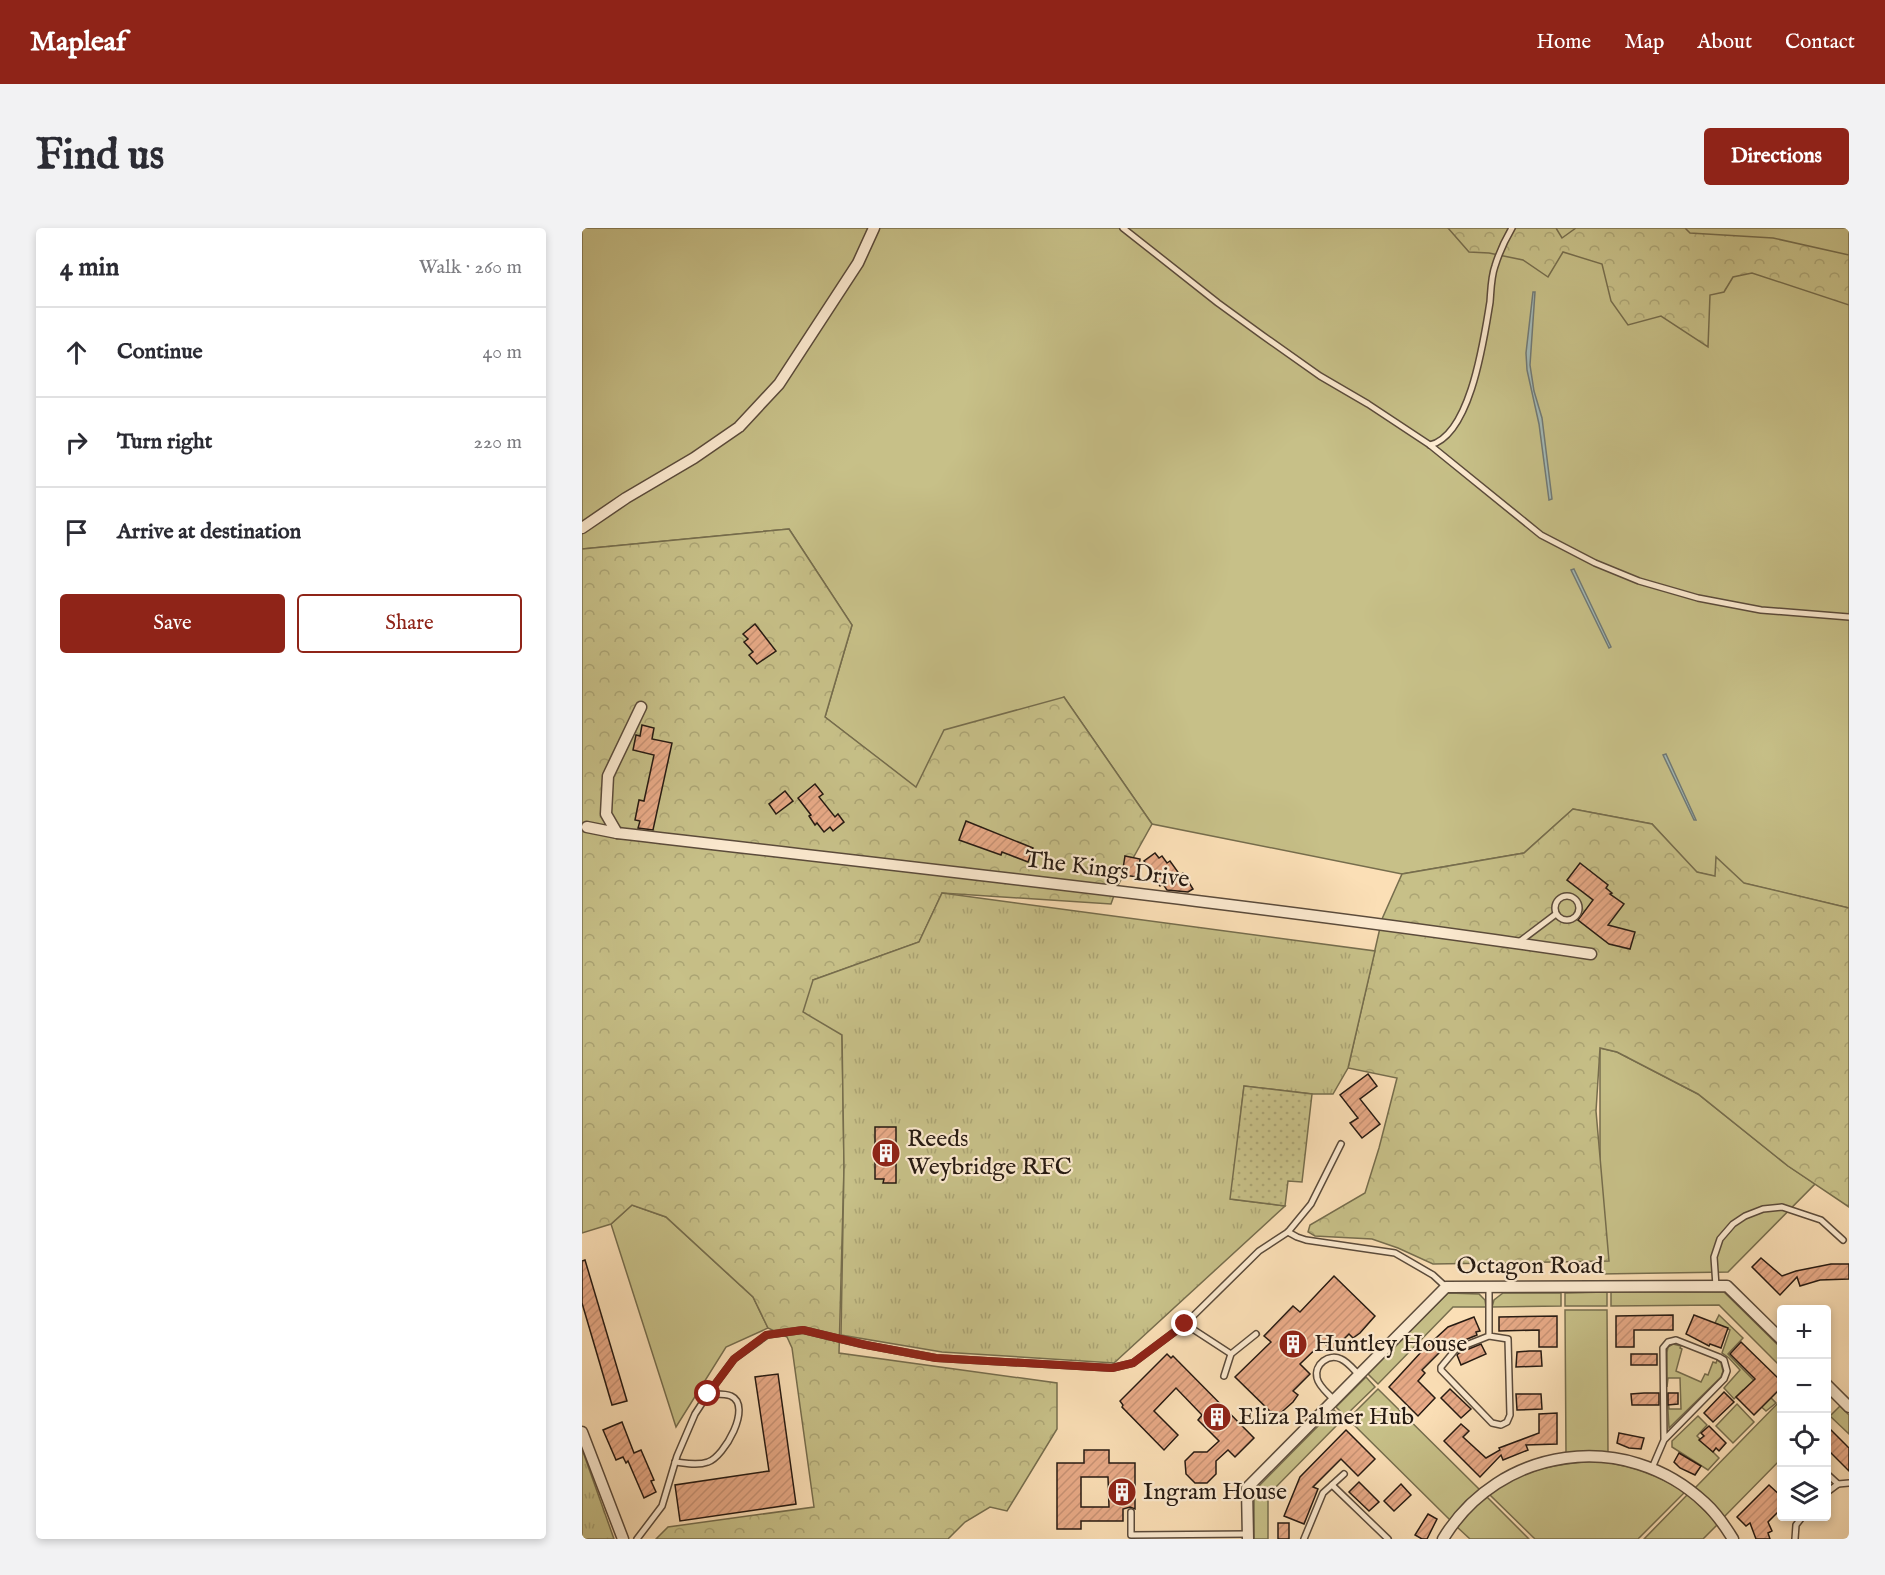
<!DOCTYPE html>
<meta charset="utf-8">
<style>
:root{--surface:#fff;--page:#f2f2f3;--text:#2b2b33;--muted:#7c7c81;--line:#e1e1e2;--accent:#8f2418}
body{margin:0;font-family:"IM FELL English",serif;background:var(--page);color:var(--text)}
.controls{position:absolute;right:18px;bottom:18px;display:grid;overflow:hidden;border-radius:6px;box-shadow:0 3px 9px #0003}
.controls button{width:54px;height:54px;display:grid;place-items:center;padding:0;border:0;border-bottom:2px solid var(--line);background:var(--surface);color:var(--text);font:30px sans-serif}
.stop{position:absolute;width:18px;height:18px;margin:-14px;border:4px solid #8f2418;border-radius:50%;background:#fff}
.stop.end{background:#8f2418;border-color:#fff;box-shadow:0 2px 6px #0008}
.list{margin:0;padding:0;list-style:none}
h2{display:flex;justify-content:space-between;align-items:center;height:78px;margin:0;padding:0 24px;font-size:26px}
h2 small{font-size:20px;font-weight:400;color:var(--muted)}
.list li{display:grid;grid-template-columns:39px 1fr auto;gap:18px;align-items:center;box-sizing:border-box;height:90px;padding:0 24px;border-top:2px solid var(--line)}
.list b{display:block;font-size:22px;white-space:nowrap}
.list em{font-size:20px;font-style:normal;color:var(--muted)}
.actions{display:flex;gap:12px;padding:18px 24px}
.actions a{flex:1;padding:14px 0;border:2px solid var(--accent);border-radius:6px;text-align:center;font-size:21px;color:var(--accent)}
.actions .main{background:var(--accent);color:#fff}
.icon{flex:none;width:33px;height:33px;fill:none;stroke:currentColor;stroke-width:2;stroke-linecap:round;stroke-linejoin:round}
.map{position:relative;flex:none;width:1267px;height:1311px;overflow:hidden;border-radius:6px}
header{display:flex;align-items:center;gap:36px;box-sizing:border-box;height:84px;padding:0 30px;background:var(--accent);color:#fff}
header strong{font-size:28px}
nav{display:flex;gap:33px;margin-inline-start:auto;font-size:21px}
.intro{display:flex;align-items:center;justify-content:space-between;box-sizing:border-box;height:144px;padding:0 36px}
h1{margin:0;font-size:42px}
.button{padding:15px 27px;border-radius:6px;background:var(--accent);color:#fff;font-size:21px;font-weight:700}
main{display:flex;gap:36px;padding:0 36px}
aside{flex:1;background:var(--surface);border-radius:6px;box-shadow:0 3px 9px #0003}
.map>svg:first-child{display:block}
.grass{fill:#c7c088;stroke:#766d4d;stroke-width:1.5}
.forest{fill:url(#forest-crowns);stroke:#766d4d;stroke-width:1.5}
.park{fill:url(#park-tufts);stroke:#766d4d;stroke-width:1.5}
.garden{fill:url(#garden-dots);stroke:#766d4d;stroke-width:1.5}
.water{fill:#a3bab8;stroke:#717a76;stroke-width:1.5}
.building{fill:url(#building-hatch);stroke:#261a12;stroke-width:1.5;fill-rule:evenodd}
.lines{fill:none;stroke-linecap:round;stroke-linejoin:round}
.lane-casing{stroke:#5b4b3b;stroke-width:8}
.street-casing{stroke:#5b4b3b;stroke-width:13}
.lane{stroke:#fcead0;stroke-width:5}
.street{stroke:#fcead0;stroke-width:10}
.route{stroke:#8f2418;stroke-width:8}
.labels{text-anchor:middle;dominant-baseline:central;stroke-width:4.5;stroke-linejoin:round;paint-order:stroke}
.street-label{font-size:24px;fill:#261a12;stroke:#fcead0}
.poi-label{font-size:24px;fill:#261a12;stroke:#fcead0;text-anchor:start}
</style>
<header>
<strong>Mapleaf</strong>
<nav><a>Home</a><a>Map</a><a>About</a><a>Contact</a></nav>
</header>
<div class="intro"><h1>Find us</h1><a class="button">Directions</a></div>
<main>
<aside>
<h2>4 min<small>Walk · 260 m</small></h2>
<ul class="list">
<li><svg class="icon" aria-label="ahead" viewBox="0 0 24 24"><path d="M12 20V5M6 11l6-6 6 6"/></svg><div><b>Continue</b></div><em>40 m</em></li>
<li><svg class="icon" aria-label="right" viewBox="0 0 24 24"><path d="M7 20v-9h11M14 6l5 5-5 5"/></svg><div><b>Turn right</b></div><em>220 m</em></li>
<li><svg class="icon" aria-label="arrive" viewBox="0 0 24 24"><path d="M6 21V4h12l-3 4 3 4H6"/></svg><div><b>Arrive at destination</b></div></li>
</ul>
<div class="actions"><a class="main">Save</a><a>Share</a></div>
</aside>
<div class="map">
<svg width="1267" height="1311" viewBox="0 0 1267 1311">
<defs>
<pattern id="forest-crowns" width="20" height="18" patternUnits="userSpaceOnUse" patternTransform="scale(1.5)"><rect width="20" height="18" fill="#c7c088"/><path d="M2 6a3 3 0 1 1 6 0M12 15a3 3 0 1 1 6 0" fill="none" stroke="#aba474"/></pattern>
<pattern id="park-tufts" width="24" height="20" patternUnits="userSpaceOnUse" patternTransform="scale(1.5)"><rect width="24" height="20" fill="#c7c088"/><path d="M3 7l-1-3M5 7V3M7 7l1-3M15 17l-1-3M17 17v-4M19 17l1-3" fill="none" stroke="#aba474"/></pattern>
<pattern id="garden-dots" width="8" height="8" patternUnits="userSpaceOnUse" patternTransform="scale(1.5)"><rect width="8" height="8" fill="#c7c088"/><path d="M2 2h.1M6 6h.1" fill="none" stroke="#aba474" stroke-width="1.8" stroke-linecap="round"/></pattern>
<pattern id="building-hatch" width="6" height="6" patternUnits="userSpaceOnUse" patternTransform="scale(1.5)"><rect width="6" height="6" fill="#e8aa87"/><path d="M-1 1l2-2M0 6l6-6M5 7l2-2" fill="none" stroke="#c79274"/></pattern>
</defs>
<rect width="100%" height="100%" fill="#fbdfb6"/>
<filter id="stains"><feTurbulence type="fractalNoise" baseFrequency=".00333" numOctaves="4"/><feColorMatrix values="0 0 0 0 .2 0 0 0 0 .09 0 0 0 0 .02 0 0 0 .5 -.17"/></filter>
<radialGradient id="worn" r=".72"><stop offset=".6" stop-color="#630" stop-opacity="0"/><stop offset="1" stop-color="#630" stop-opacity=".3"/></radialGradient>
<g class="grass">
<path d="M 0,0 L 1267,0 L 1267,680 L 1114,644 L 1070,596 L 991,581 L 942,625 L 820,646 L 570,596 L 482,469 L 334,560 L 243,489 L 270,397 L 207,301 L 0,321 Z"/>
<path d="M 1018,820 L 1035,824 L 1116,866 L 1206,938 L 1233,956 L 1146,1044 L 1018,1046 Z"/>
<path d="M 50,977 L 84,989 L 171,1069 L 186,1100 L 144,1119 L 94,1199 L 29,996 Z"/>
<path d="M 1025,1064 L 1025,1078 L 983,1078 L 983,1065 Z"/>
<path d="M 1029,1064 L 1142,1064 L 1199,1120 L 1199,1139 L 1137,1077 L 1029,1078 Z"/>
<path d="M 866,1065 L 897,1066 L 903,1072 L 904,1079 L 871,1079 L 796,1156 L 786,1146 Z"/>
<path d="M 921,1065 L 979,1065 L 979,1078 L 910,1079 L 912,1072 Z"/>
<path d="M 983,1082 L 1025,1082 L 1026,1225 L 984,1225 Z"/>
<path d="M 1137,1087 L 1161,1110 L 1146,1126 L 1194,1175 L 1184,1183 L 1161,1162 L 1152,1171 L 1142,1160 L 1158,1142 L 1147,1130 L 1140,1125 L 1148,1102 L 1133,1095 Z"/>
<path d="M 1091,1116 L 1099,1118 L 1098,1120 L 1100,1121 L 1094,1143 L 1119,1154 L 1123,1146 L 1126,1147 L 1131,1134 L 1134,1135 L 1135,1132 L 1139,1135 L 1141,1143 L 1139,1149 L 1087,1200 L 1085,1165 L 1087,1181 L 1099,1181 L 1098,1150 L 1086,1150 L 1085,1159 L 1085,1124 L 1086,1119 Z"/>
<path d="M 784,1149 L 793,1159 L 763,1188 L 754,1179 Z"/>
<path d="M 796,1161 L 898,1262 L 868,1292 L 766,1191 Z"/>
<path d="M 1199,1172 L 1199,1231 L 1142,1289 L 1113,1260 Z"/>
<path d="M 1155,1176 L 1172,1194 L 1151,1215 L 1134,1198 Z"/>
<path d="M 1258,1178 L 1267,1187 L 1267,1206 L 1248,1188 Z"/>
<path d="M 752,1182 L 761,1191 L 686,1267 L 686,1311 L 672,1311 L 672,1263 Z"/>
<path d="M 1116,1188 L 1125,1197 L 1115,1208 L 1137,1230 L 1126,1242 L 1090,1219 L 1090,1213 Z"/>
<path d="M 1018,1233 C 1052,1239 1073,1246 1103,1264 L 1056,1311 L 953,1311 L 907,1266 C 942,1241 976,1235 1018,1233 Z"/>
<path d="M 1106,1266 L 1136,1296 L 1121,1311 L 1062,1311 Z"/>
<path d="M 904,1268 L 947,1311 L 888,1311 L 874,1298 Z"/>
</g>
<g class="forest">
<path d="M 866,0 L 974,0 L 980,10 L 994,0 L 1103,0 L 1108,5 L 1191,10 L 1267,27 L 1267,77 L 1170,45 L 1151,49 L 1142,64 L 1128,67 L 1126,119 L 1079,88 L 1046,97 L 1029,73 L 1020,36 L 981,24 L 966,49 L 941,32 L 907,25 L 887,24 Z"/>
<path d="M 207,301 L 270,397 L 243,489 L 334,559 L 362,502 L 482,469 L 570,596 L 535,659 L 529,676 L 360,665 L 337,714 L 231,752 L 260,806 L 262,939 L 257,1125 L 475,1155 L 475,1201 L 425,1283 L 408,1279 L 383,1294 L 366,1311 L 74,1311 L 86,1299 L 232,1279 L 210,1120 L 205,1109 L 186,1100 L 171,1069 L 84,989 L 50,977 L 29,996 L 0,1005 L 0,321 Z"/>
<path d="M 991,581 L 1070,596 L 1115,644 L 1133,648 L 1134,629 L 1162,655 L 1267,680 L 1267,979 L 1206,938 L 1116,866 L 1035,824 L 1018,820 L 1014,883 L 1027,1033 L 851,1036 L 816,1020 L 790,1011 L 733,1008 L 726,1004 L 728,997 L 783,965 L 797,920 L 815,850 L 766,840 L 800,691 L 820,646 L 942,625 Z"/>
</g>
<g class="park">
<path d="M 360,665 L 793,723 L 766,840 L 751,866 L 730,866 L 662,858 L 649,971 L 703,978 L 532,1135 L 360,1124 L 259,1107 L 262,939 L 260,807 L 221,784 L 231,752 L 337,714 Z"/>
<path d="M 0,1221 L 32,1311 L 0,1311 Z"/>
</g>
<path class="garden" d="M 662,858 L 730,866 L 720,954 L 706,953 L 703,978 L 648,971 Z"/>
<g class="water">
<path d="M 951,64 L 953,64 L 948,137 L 952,163 L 960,190 L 970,271 L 967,272 L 957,196 L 945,142 L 944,125 Z"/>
<path d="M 992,341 L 1029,419 L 1027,420 L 989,342 Z"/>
<path d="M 1084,526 L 1114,592 L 1112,592 L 1081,527 Z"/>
</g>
<g class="building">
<path d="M 173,396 L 194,423 L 175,436 L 167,427 L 171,424 L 162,414 L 166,411 L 161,406 Z"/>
<path d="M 60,497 L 72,500 L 70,511 L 90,515 L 71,602 L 56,600 L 58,593 L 53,592 L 57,572 L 62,573 L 72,527 L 51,522 L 54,507 L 58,508 Z"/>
<path d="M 233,556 L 241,566 L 237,569 L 253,589 L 256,586 L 262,594 L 251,603 L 248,599 L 242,604 L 235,595 L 233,597 L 227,588 L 229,587 L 216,570 Z"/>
<path d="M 203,563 L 211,573 L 194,586 L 187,576 Z"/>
<path d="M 384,593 L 451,620 L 446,634 L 420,624 L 419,627 L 377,612 Z"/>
<path d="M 573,625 L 577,630 L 580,628 L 585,635 L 588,633 L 598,647 L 601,645 L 611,661 L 606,664 L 585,662 L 581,656 L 578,658 L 562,633 Z"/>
<path d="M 543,628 L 558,631 L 556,649 L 540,647 Z"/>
<path d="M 998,635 L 1026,657 L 1024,660 L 1030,665 L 1028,666 L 1042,676 L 1026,697 L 1053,704 L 1048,721 L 1027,716 L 996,692 L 1011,672 L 985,652 Z"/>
<path d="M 786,846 L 795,858 L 778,871 L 798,896 L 780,910 L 768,895 L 776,890 L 758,867 Z"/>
<path d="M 293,899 L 314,899 L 314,955 L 301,955 L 302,951 L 293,951 Z"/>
<path d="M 1179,1030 L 1200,1048 L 1214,1043 L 1249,1036 L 1267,1036 L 1267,1051 L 1238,1052 L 1218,1058 L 1215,1049 L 1198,1067 L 1170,1039 Z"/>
<path d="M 3,1032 L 45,1173 L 30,1177 L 0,1075 L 0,1033 Z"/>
<path d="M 752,1048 L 793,1088 L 778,1105 L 771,1110 L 767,1106 L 750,1123 L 741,1114 L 718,1136 L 728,1146 L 711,1163 L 716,1167 L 711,1174 L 694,1189 L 653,1149 L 689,1114 L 682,1108 L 711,1078 L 718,1084 Z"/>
<path d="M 1091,1087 L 1091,1102 L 1052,1102 L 1052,1119 L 1034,1119 L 1034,1088 Z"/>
<path d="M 1112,1087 L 1146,1100 L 1139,1120 L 1128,1116 L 1127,1118 L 1104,1106 Z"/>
<path d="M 975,1088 L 975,1119 L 957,1119 L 957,1102 L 917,1103 L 917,1089 Z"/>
<path d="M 892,1089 L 898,1103 L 894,1104 L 895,1107 L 871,1117 L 869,1113 L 840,1142 L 843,1145 L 836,1153 L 853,1170 L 836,1188 L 807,1159 L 841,1122 L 866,1099 Z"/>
<path d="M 1159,1114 L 1200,1154 L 1200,1159 L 1172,1187 L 1154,1169 L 1173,1151 L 1148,1126 Z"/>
<path d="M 899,1116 L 904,1126 L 879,1137 L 875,1127 L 877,1125 Z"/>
<path d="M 947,1123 L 959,1123 L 960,1138 L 934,1139 L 935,1124 Z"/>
<path d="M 585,1126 L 589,1130 L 591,1128 L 672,1210 L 653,1229 L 646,1222 L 634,1233 L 634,1246 L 625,1255 L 613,1255 L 604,1246 L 603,1233 L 612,1224 L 625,1224 L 637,1213 L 616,1192 L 620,1187 L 594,1160 L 572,1183 L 596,1207 L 582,1222 L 540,1179 L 541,1177 L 538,1173 Z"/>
<rect x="1049" y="1126" width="26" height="11"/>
<path d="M 196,1146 L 214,1276 L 98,1293 L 93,1257 L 187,1243 L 173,1149 Z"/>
<path d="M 868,1161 L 889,1181 L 879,1190 L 859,1170 Z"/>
<path d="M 1142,1164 L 1152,1174 L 1131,1194 L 1122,1185 Z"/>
<path d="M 1062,1165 L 1077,1165 L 1077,1177 L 1050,1177 L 1049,1166 Z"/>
<path d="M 1086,1165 L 1096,1165 L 1096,1176 L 1086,1177 Z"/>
<path d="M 934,1166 L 959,1166 L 960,1181 L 935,1182 Z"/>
<path d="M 975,1185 L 975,1216 L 944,1217 L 946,1222 L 921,1232 L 919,1227 L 898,1249 L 862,1213 L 879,1196 L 887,1203 L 881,1209 L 904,1230 L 918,1222 L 917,1220 L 957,1205 L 957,1186 Z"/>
<path d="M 40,1194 L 52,1225 L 59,1222 L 72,1252 L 69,1253 L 74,1264 L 62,1270 L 46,1233 L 44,1235 L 41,1229 L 34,1232 L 21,1202 Z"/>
<path d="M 1127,1198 L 1144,1215 L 1137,1223 L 1134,1220 L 1131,1224 L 1117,1212 L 1122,1208 L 1119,1205 Z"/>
<path d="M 1245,1198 L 1267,1220 L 1267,1243 L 1245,1221 Z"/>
<path d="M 764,1202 L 793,1231 L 776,1248 L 759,1231 L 731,1259 L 736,1261 L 722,1296 L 702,1288 L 718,1249 Z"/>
<path d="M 1037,1205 L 1062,1210 L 1059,1221 L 1047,1220 L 1035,1215 Z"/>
<path d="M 502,1222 L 527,1222 L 527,1235 L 553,1235 L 553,1281 L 548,1279 L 541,1281 L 541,1293 L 499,1293 L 499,1301 L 475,1301 L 475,1235 L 502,1235 ZM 499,1249 L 526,1249 L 527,1279 L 499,1279 Z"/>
<path d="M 1097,1225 L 1119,1238 L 1113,1247 L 1098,1240 L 1092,1234 Z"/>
<path d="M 777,1254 L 797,1274 L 787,1283 L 767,1264 Z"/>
<path d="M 819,1256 L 829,1267 L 812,1283 L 802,1273 Z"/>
<path d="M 1187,1257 L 1200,1269 L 1200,1280 L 1186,1294 L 1190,1303 L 1186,1305 L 1188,1311 L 1174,1311 L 1168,1295 L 1164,1298 L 1155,1289 Z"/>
<path d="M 846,1286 L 855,1291 L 845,1311 L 840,1311 L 833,1307 Z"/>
<rect x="696" y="1295" width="11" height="16"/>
</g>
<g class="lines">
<g class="lane-casing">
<g id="lane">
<path d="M 541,0 L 636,75 L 680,107 L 738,148 L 786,176 L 848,217 L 959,307 L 1013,335 L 1057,353 L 1116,370 L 1179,382 L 1267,389"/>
<path d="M 848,217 C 889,207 902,110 908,74 C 909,62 909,49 913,38 C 917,25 923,12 930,0"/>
<circle cx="985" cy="680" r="12"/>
<path d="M 937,714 L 974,686"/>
<path d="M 706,1004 L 715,1009 L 724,1012 L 813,1025 L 851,1047 L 864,1059"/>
<path d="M 1134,1058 L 1132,1029 L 1138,1011 L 1151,996 L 1163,988 L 1181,981 L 1200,979 L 1239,992 L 1261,1012"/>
<path d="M 603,1096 L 649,1126"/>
<path d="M 907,1108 L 926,1111 L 928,1187 L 925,1194 L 919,1197 L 910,1195 L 859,1142 L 859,1139 L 874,1121 L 907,1108 L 907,1059"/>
<path d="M 642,1148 L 649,1126 L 674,1106"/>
<path d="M 752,1172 C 746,1165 737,1159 735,1150 C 732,1136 747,1125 759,1131 C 766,1134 772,1142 777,1147"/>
<path d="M 93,1234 C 103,1235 115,1238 126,1234 C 142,1229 171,1178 149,1168 C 143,1165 133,1166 126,1166"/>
<path d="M 1070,1240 L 1082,1212 L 1081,1120 L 1086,1114 L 1094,1112 L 1137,1129 L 1142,1132 L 1145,1143 L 1142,1151 L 1082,1212"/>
<path d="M 1244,1245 L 1256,1256"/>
<path d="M 750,1257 L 806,1311"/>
<path d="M 1244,1265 L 1256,1256 L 1267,1255"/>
<path d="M 549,1284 L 549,1307 L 666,1306"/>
<path d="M 55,1311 L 80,1278 L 95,1228 L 113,1186 L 126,1166 L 152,1131 L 185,1107 L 221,1102 L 279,1116 L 354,1130 L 530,1140 L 551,1135 L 603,1096 L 677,1023 L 706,1004 L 729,976 L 759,916"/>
<path d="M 722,1311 L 741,1265 L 762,1246"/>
<path d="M 1213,1311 L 1214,1297 L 1221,1288"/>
</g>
</g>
<g class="street-casing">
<g id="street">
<path d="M 0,300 L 44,270 L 112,230 L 157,199 L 197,156 L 276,35 L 292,0"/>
<path d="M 59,479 L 26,548 L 24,586 L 35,605 C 360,643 686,678 1009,726"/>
<path d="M 5,599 L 35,605"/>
<path d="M 1244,1156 L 1267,1179"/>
<path d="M 0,1204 L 41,1311"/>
<path d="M 666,1311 L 665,1260 L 864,1059 L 1145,1058 L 1200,1112"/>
<path d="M 861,1311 C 917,1218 1044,1200 1123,1275 C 1134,1285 1143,1298 1151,1311"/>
</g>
</g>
<use href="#lane" class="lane"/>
<use href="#street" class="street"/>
</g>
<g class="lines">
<path class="route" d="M 126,1166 L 152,1131 L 184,1107 L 221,1102 L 284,1117 L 354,1130 L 530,1140 L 551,1135 L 603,1096"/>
</g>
<defs>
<g id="building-disc" transform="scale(1.5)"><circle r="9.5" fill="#8f2418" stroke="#fcead0"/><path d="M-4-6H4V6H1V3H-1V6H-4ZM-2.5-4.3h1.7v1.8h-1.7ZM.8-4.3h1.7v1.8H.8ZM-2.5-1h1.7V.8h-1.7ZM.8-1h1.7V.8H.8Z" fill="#fff"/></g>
</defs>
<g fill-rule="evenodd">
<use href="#building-disc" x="304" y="925"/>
<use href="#building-disc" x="711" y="1116"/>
<use href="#building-disc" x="635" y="1189"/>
<use href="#building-disc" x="540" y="1264"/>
</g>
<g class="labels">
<g class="street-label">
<text transform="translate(525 642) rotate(7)">The Kings Drive</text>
<text x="948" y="1038">Octagon Road</text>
</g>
<g class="poi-label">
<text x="325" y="911">Reeds<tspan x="325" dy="28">Weybridge RFC</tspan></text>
<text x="732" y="1116">Huntley House</text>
<text x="656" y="1189">Eliza Palmer Hub</text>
<text x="561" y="1264">Ingram House</text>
</g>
</g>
<rect width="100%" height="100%" filter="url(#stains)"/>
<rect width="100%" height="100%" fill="url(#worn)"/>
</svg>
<div class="controls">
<button>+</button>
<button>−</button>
<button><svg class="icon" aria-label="locate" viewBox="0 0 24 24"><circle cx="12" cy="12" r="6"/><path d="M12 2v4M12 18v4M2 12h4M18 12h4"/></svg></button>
<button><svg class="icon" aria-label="layers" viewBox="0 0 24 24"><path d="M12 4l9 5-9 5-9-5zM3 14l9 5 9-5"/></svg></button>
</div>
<div class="stop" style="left:126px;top:1166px"></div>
<div class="stop end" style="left:603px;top:1096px"></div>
</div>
</main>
